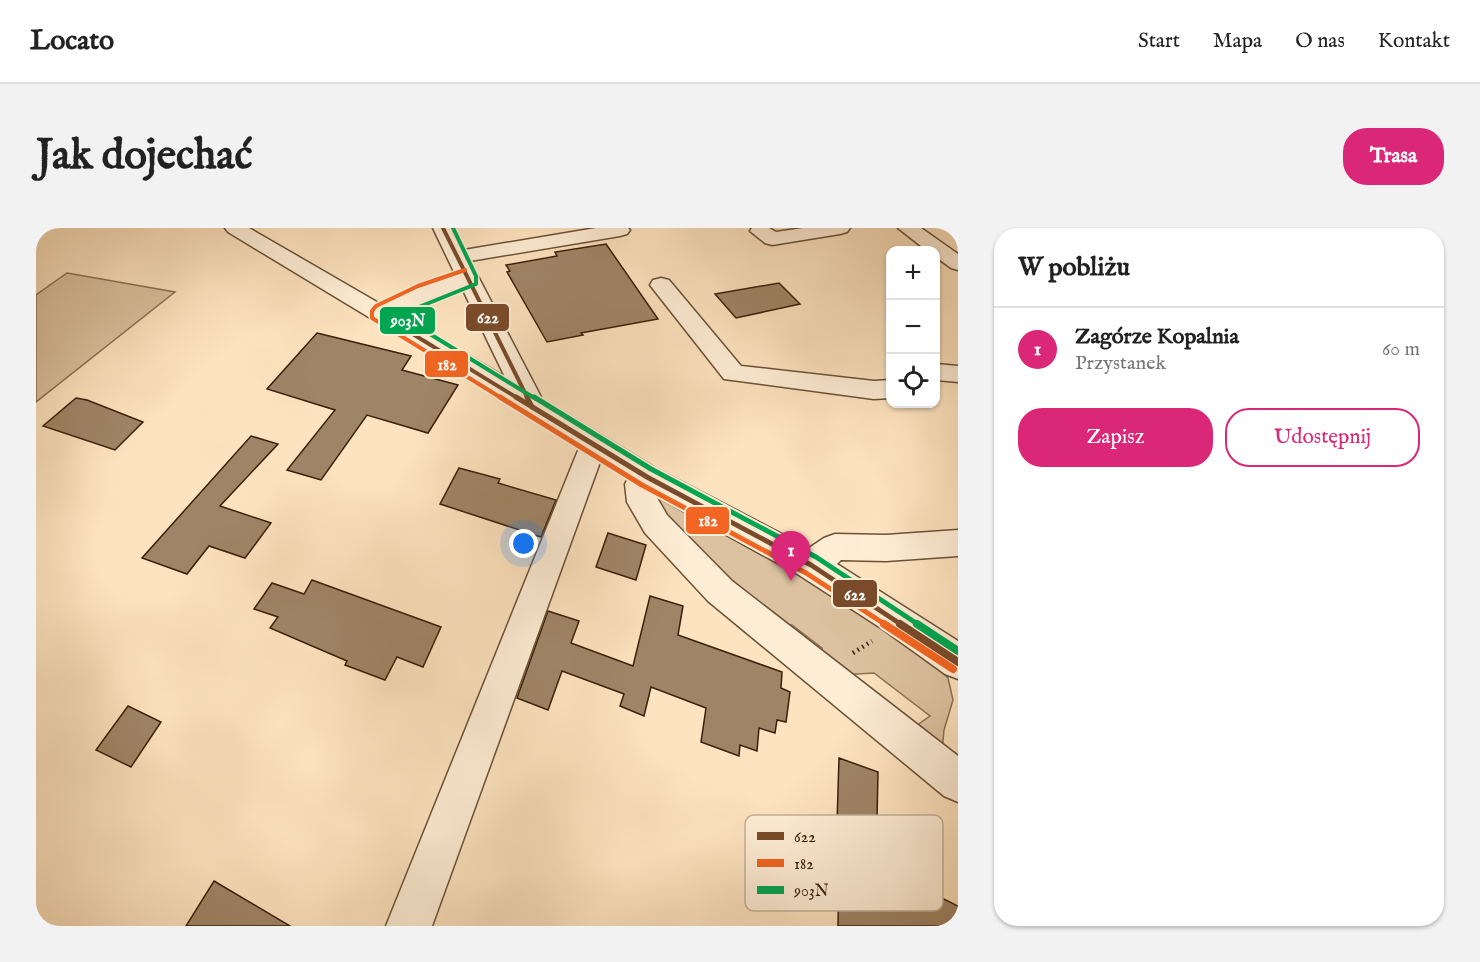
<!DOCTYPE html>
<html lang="pl">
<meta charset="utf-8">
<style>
:root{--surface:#fff;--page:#f2f2f2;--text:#222;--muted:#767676;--line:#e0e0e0;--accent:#db2777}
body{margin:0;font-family:"IM FELL English",serif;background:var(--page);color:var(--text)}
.controls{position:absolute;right:18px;top:18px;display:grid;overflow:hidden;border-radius:12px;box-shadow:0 2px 4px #0004}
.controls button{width:54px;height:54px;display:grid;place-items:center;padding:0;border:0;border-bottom:2px solid var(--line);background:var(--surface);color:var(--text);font:30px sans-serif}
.you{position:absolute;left:488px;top:316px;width:21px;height:21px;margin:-15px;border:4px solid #fff;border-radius:50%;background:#1a73e8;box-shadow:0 0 0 9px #1a73e833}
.badge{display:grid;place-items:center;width:39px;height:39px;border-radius:50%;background:var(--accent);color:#fff;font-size:20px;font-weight:700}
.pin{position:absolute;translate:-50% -50px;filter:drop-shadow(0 2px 3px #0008)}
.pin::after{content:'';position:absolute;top:32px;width:21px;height:18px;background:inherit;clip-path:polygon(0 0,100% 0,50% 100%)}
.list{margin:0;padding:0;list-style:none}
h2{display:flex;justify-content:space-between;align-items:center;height:78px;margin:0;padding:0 24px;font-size:26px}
h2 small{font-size:20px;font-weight:400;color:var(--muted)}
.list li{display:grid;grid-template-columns:39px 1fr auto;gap:18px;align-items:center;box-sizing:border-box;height:84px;padding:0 24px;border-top:2px solid var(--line)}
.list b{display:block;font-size:22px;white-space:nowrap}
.list p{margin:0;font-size:20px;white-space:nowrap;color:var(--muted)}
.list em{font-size:20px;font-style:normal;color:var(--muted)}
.actions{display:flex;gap:12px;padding:18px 24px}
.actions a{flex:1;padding:14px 0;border:2px solid var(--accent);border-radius:24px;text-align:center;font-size:21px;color:var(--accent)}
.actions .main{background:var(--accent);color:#fff}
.icon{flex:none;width:33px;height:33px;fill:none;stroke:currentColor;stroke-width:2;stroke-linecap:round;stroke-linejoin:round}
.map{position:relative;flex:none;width:922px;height:698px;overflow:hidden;border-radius:24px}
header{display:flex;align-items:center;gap:36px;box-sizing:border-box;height:84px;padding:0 30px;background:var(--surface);border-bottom:2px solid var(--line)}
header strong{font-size:28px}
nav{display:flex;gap:33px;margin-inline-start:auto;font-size:21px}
.intro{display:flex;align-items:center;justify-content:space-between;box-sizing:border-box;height:144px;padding:0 36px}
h1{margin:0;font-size:42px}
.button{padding:15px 27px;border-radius:24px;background:var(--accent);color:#fff;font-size:21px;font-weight:700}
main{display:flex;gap:36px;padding:0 36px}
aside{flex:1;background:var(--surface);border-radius:24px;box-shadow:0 2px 4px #0004}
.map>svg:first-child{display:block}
.green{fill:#dcc2a0;stroke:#8b7154;stroke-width:1.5}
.building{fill:#9f8567;stroke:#3a2008;stroke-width:1.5}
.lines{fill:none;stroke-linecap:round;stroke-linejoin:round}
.minor-casing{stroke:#6b5136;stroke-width:3}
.path{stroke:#3a2008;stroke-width:4.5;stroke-dasharray:1.5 4;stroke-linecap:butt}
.minor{fill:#feedd5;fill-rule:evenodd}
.bus-1-far2-casing{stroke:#feedd5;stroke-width:7}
.bus-1-far1-casing{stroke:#feedd5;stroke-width:9}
.bus-1-casing{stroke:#feedd5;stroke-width:12}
.bus-2-far2-casing{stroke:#feedd5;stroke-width:7}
.bus-2-far1-casing{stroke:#feedd5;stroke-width:9}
.bus-2-casing{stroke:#feedd5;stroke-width:12}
.bus-3-far2-casing{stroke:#feedd5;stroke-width:7}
.bus-3-far1-casing{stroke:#feedd5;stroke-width:9}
.bus-3-casing{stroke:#feedd5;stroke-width:12}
.bus-1-far2{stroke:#7a4b2a;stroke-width:4}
.bus-1-far1{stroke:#7a4b2a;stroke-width:5}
.bus-1{stroke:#7a4b2a;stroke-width:8}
.bus-2-far2{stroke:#f26522;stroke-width:4}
.bus-2-far1{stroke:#f26522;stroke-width:5}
.bus-2{stroke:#f26522;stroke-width:8}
.bus-3-far2{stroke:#00a651;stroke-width:4}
.bus-3-far1{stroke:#00a651;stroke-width:5}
.bus-3{stroke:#00a651;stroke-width:8}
.key{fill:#feedd5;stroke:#c3b098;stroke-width:1.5}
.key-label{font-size:16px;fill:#3a2008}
.line-badge{stroke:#feedd5;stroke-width:2}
.badge-label{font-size:16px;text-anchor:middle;font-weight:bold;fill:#fff}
</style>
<header>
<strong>Locato</strong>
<nav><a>Start</a><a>Mapa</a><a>O nas</a><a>Kontakt</a></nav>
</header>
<div class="intro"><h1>Jak dojechać</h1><a class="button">Trasa</a></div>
<main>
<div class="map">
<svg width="922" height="698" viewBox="0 0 922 698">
<rect width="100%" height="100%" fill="#fde3bf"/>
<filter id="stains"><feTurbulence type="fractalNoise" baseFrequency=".00333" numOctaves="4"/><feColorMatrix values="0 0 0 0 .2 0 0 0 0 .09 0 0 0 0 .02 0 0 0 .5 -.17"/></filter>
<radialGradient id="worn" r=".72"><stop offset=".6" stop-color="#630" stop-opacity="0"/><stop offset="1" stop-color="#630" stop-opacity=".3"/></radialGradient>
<g class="green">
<path d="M 31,45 L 139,64 L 0,174 L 0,67 Z"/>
<path d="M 626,268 L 776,350 L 890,428 L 912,450 L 917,472 L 908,502 L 906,524 L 874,502 L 894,488 L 838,445 L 805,447 L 786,432 L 786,420 L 756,397 L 740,397 L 618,280 L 621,271 Z"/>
</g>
<g class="building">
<path d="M 570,16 L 622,91 L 545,105 L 547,107 L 511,114 L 471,44 L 474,43 L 470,37 L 521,28 L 519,24 Z"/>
<path d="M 743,55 L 764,76 L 700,90 L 679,66 Z"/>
<path d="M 281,105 L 375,128 L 366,142 L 422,157 L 392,205 L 331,187 L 285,252 L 251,242 L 299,182 L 231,161 Z"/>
<path d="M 40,170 L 51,172 L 107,194 L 79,222 L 7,198 Z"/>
<path d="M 215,208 L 242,216 L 184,278 L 235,295 L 209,330 L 173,318 L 151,346 L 106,330 Z"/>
<path d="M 423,240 L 464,251 L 462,255 L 520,272 L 505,309 L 404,276 Z"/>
<path d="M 572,305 L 610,317 L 600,352 L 560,339 Z"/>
<path d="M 276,352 L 405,399 L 387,439 L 361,429 L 349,452 L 309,437 L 311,433 L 234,400 L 242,389 L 218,381 L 236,355 L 268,366 Z"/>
<path d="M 614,368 L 647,378 L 642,407 L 746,444 L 745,460 L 754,464 L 750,494 L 741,492 L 739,505 L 723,500 L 721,523 L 704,517 L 703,528 L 665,514 L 670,480 L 615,459 L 608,488 L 584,478 L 588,466 L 526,443 L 512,482 L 481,470 L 512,383 L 543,393 L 535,415 L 597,438 Z"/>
<path d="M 92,478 L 125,494 L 95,539 L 60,522 Z"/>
<path d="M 803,530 L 842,544 L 840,637 L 922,678 L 922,698 L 802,698 L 803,629 L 800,627 Z"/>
<path d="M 178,653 L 254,698 L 150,698 Z"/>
</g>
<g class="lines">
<g class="minor-casing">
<g id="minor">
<path d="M 189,0 L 213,0 L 346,77 L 377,62 L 420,48 L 397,0 L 417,0 L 428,22 L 560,0 L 592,0 L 594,2 L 591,6 L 584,8 L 434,33 L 506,171 L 621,241 L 773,320 L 788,310 L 799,306 L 850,307 L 922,302 L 922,328 L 850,333 L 805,332 L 801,336 L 922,413 L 922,451 L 909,446 L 848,402 L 763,347 L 620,268 L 631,287 L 696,353 L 922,528 L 922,574 L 908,568 L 672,373 L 609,305 L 591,274 L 589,256 L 592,251 L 564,234 L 396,698 L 350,698 L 543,220 L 402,131 L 192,4 ZM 426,60 L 469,149 L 362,86 L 393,72 Z"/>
<path d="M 716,0 L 733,0 L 740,4 L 767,0 L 814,0 L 811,4 L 804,6 L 736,17 L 729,15 L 714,3 Z"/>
<path d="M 862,0 L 885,0 L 922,26 L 922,42 L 915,40 L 900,29 L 900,22 L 890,22 Z"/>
<path d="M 625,50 L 633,52 L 705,138 L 838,153 L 854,152 L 854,170 L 838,171 L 688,151 L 614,57 L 617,52 Z"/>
<path d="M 900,136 L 922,138 L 922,154 L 900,152 Z"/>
</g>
</g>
<path class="path" d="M 817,425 L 836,413"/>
<use href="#minor" class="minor"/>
<g class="bus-1-far2-casing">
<g id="bus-1-far2">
<path d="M 407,0 L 492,171"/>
<path d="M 344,86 L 483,171"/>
</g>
</g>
<g class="bus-1-far1-casing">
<g id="bus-1-far1">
<path d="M 480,169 L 611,249 L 775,337 L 866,397"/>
<path d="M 491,169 L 496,179"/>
</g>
</g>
<g class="bus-1-casing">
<path id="bus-1" d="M 864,396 L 922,434"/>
</g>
<g class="bus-2-far2-casing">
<path id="bus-2-far2" d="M 429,42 L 382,58 L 340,78 L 336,83 L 336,90 L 467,171"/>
</g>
<g class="bus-2-far1-casing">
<path id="bus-2-far1" d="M 464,169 L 606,257 L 770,345 L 850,397"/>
</g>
<g class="bus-2-casing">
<path id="bus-2" d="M 848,396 L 917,441"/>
</g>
<g class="bus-3-far2-casing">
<path id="bus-3-far2" d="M 417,0 L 440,48 L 440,56 L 363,87 L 500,171"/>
</g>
<g class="bus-3-far1-casing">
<path id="bus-3-far1" d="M 498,169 L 615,241 L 780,329 L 883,397"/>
</g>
<g class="bus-3-casing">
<path id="bus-3" d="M 881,396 L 922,423"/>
</g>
<use href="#bus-1-far2" class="bus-1-far2"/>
<use href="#bus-1-far1" class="bus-1-far1"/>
<use href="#bus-1" class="bus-1"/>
<use href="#bus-2-far2" class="bus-2-far2"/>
<use href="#bus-2-far1" class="bus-2-far1"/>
<use href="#bus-2" class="bus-2"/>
<use href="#bus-3-far2" class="bus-3-far2"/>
<use href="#bus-3-far1" class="bus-3-far1"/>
<use href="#bus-3" class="bus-3"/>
</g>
<rect x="709" y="587" width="198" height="96" rx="9" class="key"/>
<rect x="721" y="604" width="27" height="8" fill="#7a4b2a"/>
<rect x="721" y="631" width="27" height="8" fill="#f26522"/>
<rect x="721" y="658" width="27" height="8" fill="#00a651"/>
<g class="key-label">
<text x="758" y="614">622</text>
<text x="758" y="641">182</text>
<text x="758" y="668">903N</text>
</g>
<g class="line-badge">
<rect x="429" y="75" width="45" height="29" rx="6" fill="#7a4b2a"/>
<rect x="343" y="78" width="57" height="29" rx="6" fill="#00a651"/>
<rect x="388" y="122" width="45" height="28" rx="6" fill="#f26522"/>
<rect x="649" y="278" width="45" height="29" rx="6" fill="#f26522"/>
<rect x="796" y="351" width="46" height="29" rx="6" fill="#7a4b2a"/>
</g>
<g class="badge-label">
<text x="452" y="95">622</text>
<text x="372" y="98">903N</text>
<text x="411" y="142">182</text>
<text x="672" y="298">182</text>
<text x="819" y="372">622</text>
</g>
<rect width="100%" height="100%" filter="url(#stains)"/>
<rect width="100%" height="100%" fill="url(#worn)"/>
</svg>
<div class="controls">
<button>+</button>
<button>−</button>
<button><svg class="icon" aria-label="locate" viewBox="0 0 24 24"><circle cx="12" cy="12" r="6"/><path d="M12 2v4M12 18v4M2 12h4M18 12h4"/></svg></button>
</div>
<div class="you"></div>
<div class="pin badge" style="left:755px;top:353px">1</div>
</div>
<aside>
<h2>W pobliżu<small></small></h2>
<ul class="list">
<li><span class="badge">1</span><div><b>Zagórze Kopalnia</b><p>Przystanek</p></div><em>60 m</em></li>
</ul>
<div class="actions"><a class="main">Zapisz</a><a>Udostępnij</a></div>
</aside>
</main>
